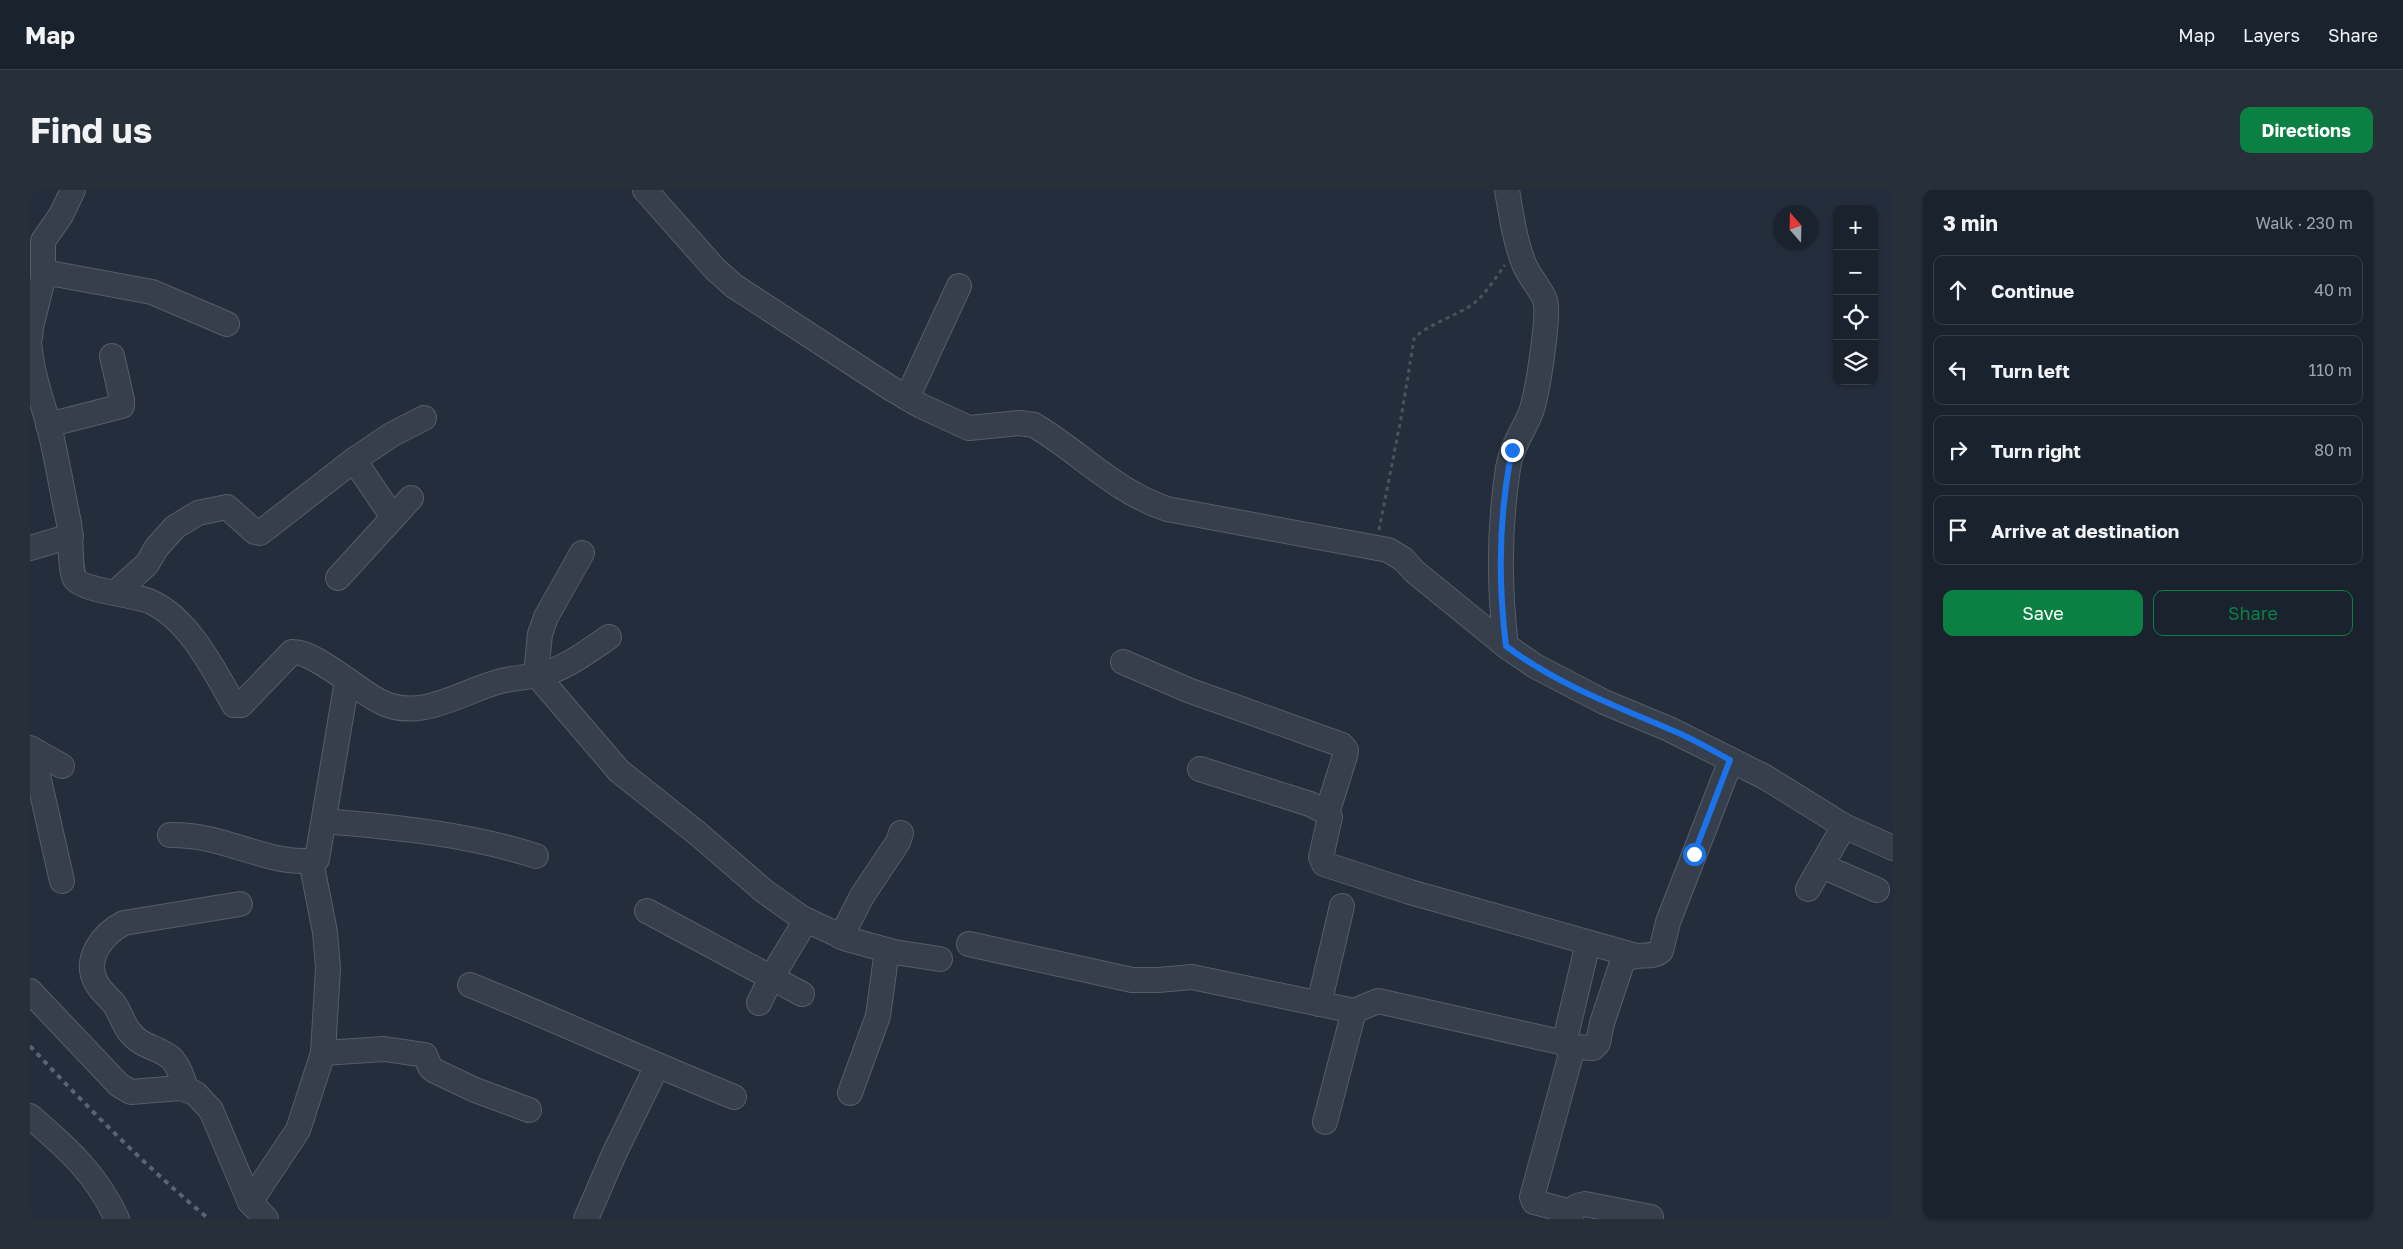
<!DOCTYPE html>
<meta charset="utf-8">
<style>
:root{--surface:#1a222d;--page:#272f39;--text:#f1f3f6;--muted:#9fa4aa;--line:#383f49;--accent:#0b8043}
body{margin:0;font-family:"Golos Text",sans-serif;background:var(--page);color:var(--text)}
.controls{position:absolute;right:15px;top:15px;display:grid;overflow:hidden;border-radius:10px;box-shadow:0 1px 4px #0004}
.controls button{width:45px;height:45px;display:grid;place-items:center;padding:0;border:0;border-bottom:1px solid var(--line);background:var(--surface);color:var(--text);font:25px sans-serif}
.compass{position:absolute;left:1743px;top:15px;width:45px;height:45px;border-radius:50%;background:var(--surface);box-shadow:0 1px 4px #0004;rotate:340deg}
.stop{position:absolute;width:15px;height:15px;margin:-11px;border:4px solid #1a73e8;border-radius:50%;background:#fff}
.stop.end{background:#1a73e8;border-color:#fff;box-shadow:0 1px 5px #0008}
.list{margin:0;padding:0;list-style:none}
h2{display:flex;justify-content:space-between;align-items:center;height:65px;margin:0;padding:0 20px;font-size:21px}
h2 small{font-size:16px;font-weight:400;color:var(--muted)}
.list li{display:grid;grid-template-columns:32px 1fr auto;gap:15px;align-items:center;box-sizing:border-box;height:70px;margin:0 10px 10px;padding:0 10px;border:1px solid var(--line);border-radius:10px}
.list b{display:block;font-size:19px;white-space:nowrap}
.list em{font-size:16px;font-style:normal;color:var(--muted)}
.actions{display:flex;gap:10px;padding:15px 20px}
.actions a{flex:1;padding:11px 0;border:1px solid var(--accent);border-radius:10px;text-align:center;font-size:18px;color:var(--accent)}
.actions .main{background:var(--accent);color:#fff}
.icon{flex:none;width:28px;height:28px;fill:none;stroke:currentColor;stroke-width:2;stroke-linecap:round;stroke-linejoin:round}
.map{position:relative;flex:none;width:1863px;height:1029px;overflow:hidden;border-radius:10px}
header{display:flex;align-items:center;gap:30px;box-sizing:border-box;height:70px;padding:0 25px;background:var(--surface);border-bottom:1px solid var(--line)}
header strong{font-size:24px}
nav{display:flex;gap:28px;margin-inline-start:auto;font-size:18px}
.intro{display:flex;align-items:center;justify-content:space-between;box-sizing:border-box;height:120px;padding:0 30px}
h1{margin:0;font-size:35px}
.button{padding:12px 22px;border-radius:10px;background:var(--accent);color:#fff;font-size:18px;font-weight:700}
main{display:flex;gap:30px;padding:0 30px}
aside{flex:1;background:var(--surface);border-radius:10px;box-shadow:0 1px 4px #0004}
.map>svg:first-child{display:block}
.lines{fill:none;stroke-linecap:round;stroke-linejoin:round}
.minor-casing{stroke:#555d6a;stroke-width:26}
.path{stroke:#43575a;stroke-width:3;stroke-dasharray:4 4;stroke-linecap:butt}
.minor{stroke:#373f4c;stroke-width:24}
.rail{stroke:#596373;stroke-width:4;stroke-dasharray:5 5;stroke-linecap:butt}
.route{stroke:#1a73e8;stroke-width:6}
</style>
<header>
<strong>Map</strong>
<nav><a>Map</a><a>Layers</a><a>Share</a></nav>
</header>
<div class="intro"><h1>Find us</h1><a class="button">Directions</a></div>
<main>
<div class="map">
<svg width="1863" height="1029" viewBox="0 0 1863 1029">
<rect width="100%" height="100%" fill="#232d3c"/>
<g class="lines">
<g class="minor-casing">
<g id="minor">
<path d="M 615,0 L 685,79 L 704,96 L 862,199 L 891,216 L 939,238 L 989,233 L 1004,235 C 1051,263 1084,301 1137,319 L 1358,360 L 1373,369 L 1385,382 L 1476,456 L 1505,476 L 1574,512 L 1639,539 L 1735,587 L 1814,636 L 1863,658"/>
<path d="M 14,82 L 122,102 L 197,134"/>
<path d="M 0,148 L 1,137 L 13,89 L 13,51 L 31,25 L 43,0"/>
<path d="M 0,159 C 2,185 12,211 19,236 C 27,268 32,301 39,333 C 41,345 40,383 45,389 C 54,401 106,405 121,412 C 159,429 184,480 204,515 L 211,515 L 262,462 C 284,460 329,502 351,512 C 391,532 432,501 471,491 C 487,487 505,487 520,482 C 541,474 560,460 579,447"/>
<path d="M 877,208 L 929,96"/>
<path d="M 18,235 L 92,216 L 92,210 L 82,166"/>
<path d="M 324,270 L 362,326"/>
<path d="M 0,358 L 41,346"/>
<path d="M 552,363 L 516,427 L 510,444 L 506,484 L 589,581 L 667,643 L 734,701 L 772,728 L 817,749 L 864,762 L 910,769"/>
<path d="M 308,388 L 381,308"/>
<path d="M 85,403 L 117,374 L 127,357 L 145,337 L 168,323 L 197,317 L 225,342 L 230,343 L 324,270 L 361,245 L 394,228"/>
<path d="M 1476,456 C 1469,398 1469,337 1478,278 C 1481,257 1493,242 1501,222 C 1507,206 1520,125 1515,110 C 1512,101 1499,86 1494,74 C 1485,51 1481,24 1477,0"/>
<path d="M 1093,472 L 1158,500 L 1312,555 L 1316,560 L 1315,566 L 1297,623"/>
<path d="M 0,558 L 32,576"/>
<path d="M 2,559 L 32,691"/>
<path d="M 1170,579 L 1280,614 L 1297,623 L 1300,627 L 1291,667 L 1294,674 L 1380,702 L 1603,765"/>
<path d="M 294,631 C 365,637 438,644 506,666"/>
<path d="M 140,645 C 153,645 166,646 178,649 C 209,655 258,678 287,669 L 317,491"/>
<path d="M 1792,676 L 1847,700"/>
<path d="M 1778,699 L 1814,636"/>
<path d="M 617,721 L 772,804"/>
<path d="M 811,747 L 832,706 L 868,652 L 871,643"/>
<path d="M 939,754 L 1102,790 L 1128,790 L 1162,787 L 1324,821 L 1348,811 L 1539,854 L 1543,857 L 1502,1007 L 1504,1012 L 1542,1022 L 1541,1029"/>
<path d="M 440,795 C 529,831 615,871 704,907"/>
<path d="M 0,801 L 89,895 L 101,902 L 150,898 L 165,903 L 181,920 L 220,1012 L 236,1029"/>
<path d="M 729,813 L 741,788 L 776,730"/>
<path d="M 1289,814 L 1312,716"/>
<path d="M 1534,854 L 1558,753"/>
<path d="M 1543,857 L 1563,858 L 1568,853 L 1572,833 L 1593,770 C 1609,762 1621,769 1631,761 L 1638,732 L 1701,570"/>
<path d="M 293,863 L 354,859 L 395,865 L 400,877 L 405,881 L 445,900 L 499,920"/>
<path d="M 156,899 C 153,889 149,876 141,868 C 131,859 118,858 108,850 C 95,841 93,828 85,815 C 79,807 70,801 66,792 C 53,768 74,743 94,733 L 210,714"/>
<path d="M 820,903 L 848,826 L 857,760"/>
<path d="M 0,926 C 37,958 66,983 87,1029"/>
<path d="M 1295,932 L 1324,821"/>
<path d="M 220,1012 L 268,940 L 293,863 L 298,778 L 295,742 L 281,671"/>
<path d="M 1542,1022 L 1547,1016 L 1555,1014 L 1621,1027"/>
<path d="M 556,1029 L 584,964 L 627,876"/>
</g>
</g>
<path class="path" d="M 1349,340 L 1371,228 L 1384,149 C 1392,137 1428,125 1443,114 C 1456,104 1465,88 1475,75"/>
<use href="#minor" class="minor"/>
<path class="rail" d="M 0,856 C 57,917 115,976 179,1029"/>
</g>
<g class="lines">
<path class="route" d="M 1482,260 C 1469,324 1468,392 1476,456 C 1525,493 1583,515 1639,539 C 1660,547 1680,559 1700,570 L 1664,664"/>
</g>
</svg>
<div class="controls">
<button>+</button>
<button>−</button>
<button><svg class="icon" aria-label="locate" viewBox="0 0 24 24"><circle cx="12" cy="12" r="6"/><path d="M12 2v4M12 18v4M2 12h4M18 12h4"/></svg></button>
<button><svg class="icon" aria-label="layers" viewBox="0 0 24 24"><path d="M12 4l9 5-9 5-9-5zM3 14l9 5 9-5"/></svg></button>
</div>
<svg class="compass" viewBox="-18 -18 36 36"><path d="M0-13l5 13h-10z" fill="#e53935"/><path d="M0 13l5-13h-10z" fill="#9fa4aa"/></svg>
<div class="stop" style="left:1664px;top:664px"></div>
<div class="stop end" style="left:1482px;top:260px"></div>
</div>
<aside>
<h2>3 min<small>Walk · 230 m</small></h2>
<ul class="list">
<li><svg class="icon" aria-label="ahead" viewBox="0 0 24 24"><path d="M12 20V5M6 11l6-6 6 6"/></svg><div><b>Continue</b></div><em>40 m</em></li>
<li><svg class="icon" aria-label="left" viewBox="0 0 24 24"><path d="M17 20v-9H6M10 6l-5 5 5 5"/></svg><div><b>Turn left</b></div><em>110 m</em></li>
<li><svg class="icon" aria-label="right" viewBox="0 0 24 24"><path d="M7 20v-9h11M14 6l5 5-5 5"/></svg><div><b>Turn right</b></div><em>80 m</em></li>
<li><svg class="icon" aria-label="arrive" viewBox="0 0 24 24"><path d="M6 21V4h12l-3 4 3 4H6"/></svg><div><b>Arrive at destination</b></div></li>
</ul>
<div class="actions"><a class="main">Save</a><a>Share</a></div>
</aside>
</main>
